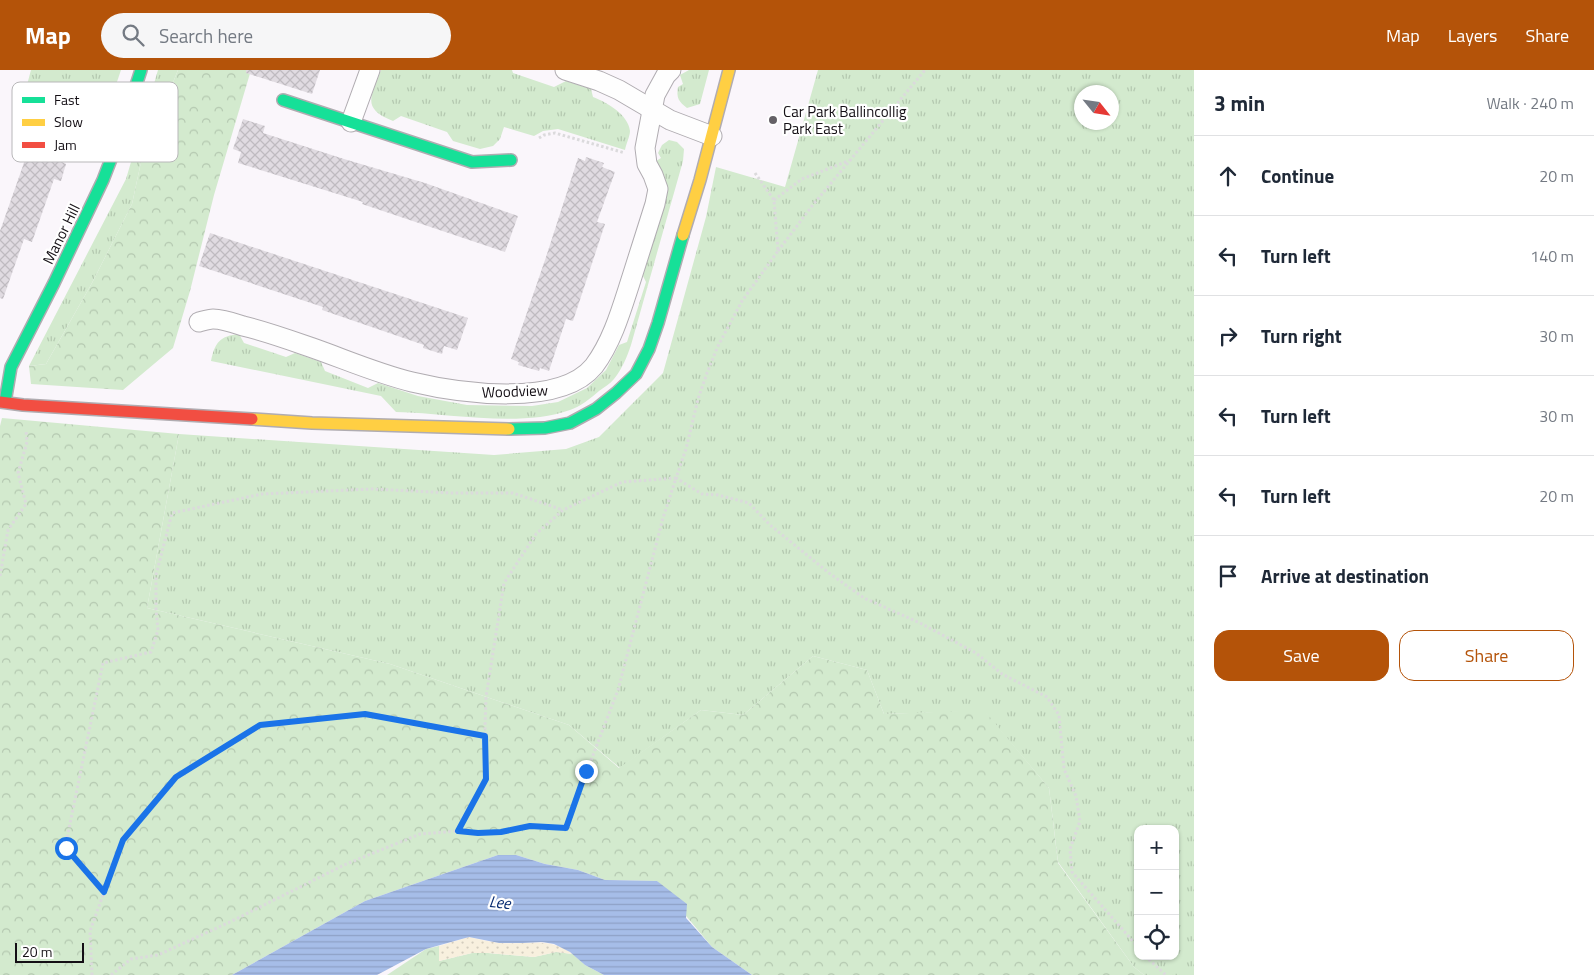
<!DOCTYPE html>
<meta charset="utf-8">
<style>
:root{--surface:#fff;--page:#f6f6f7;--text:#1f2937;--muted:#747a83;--line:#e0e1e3;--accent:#b45309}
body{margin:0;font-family:"Titillium Web",sans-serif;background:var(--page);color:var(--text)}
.controls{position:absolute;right:15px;bottom:15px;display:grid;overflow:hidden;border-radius:10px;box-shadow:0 1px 4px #0004}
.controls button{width:45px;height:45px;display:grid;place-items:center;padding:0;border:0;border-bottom:1px solid var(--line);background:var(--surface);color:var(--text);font:25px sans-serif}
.compass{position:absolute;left:1074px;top:15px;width:45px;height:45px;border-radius:50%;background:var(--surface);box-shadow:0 1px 4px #0004;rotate:120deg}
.scale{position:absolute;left:15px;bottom:12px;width:69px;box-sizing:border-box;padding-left:5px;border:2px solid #140f15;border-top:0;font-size:14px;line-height:18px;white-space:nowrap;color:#140f15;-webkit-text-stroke:4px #fff;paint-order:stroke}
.stop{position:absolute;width:15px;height:15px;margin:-11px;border:4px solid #1a73e8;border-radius:50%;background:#fff}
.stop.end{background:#1a73e8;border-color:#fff;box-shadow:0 1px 5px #0008}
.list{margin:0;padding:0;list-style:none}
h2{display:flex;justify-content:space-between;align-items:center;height:65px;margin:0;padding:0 20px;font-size:21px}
h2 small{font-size:16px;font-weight:400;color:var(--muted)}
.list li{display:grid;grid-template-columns:32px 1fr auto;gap:15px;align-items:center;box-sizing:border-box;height:80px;padding:0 20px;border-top:1px solid var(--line)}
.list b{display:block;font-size:19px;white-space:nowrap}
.list em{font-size:16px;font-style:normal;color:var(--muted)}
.actions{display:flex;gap:10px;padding:15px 20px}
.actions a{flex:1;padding:11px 0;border:1px solid var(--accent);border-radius:15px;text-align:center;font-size:18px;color:var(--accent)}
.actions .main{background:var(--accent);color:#fff}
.icon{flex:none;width:28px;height:28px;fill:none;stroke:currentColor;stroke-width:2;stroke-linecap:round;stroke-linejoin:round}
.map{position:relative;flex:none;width:1194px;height:905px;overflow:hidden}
header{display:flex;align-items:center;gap:30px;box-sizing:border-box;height:70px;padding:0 25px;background:var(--accent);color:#fff}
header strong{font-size:24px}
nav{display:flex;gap:28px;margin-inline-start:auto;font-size:18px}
.search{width:350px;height:45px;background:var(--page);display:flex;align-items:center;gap:12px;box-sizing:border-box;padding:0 18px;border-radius:28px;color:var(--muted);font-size:19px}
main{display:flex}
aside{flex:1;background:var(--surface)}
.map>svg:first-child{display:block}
.grass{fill:url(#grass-tufts);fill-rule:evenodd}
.forest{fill:url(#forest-crowns)}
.sand{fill:url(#sand-dots)}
.water{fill:url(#water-rules)}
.building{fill:url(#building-cross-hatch)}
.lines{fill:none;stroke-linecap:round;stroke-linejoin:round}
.street-casing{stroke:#b0acb1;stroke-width:21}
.fast-casing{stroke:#b0acb1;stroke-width:14}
.slow-casing{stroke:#b0acb1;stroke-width:14}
.jam-casing{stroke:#b0acb1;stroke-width:14}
.path{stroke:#dbdadc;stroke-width:3;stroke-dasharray:2.5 2.5;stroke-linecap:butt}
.street{stroke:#fefefe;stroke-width:19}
.fast{stroke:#16e098;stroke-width:11}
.slow{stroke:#ffcf43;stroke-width:11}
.jam{stroke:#f24e42;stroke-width:11}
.route{stroke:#1a73e8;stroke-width:6}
.poi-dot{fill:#646066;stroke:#fff;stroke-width:2}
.labels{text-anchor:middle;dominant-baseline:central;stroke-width:4.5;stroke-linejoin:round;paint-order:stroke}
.poi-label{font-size:15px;fill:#140f15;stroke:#fff;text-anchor:start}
.street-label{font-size:15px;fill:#140f15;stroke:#fff}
.water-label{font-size:16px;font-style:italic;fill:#092d72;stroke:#fff}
.key{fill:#fff;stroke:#b8b7b9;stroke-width:1}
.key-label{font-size:14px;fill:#140f15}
</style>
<header>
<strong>Map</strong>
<div class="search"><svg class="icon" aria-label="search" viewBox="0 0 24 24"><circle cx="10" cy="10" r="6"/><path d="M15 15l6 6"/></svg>Search here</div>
<nav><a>Map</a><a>Layers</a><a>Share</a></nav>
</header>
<main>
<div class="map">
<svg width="1194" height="905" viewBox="0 0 1194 905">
<defs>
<pattern id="grass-tufts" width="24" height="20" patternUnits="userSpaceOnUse" patternTransform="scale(1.25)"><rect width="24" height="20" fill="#d3eace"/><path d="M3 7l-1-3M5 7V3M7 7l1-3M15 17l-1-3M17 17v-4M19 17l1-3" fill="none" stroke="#b4c8b0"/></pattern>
<pattern id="forest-crowns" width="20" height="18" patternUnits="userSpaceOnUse" patternTransform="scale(1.25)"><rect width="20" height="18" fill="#d3eace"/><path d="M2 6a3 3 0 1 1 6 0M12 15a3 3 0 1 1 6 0" fill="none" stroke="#b4c8b0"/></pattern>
<pattern id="sand-dots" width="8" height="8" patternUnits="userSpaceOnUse" patternTransform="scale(1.25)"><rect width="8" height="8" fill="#f8f0de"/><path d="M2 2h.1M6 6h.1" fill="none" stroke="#d4cdbe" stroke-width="1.8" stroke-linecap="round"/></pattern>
<pattern id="water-rules" width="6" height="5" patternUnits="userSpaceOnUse" patternTransform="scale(1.25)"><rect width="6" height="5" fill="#a6bde8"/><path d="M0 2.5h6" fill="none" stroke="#8ea1c6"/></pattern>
<pattern id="building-cross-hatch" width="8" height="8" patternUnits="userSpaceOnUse" patternTransform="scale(1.25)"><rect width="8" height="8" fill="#e0dbe1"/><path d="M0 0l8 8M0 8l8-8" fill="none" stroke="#bfbbc0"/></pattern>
</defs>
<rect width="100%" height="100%" fill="#faf6fb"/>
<g class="grass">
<path d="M 31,0 L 121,0 L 102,56 L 24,26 Z"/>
<path d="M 158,0 L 178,0 L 141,92 L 132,134 L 92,213 L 46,294 L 29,296 L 126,109 Z"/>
<path d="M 381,0 L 512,0 L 513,3 L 554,17 L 566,11 L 591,19 L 593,27 C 606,32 628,44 630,61 C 630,66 626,74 625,80 L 558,59 L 543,61 L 534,66 L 504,57 L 500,69 L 493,76 L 480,79 L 453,71 L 447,62 L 401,46 L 393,51 C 361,38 371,27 381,0 Z"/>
<path d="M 689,0 L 709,0 L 700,34 L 687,38 C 679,32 676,28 678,17 L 683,14 L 680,5 Z"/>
<path d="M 818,0 L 1194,0 L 1194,905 L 1144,905 L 1134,897 L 1058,792 L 1049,718 L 984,641 L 884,644 L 867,600 L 813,586 L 743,645 L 701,640 L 620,698 L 569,655 L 390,594 L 147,538 L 179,364 L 494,385 L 566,379 L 599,367 L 663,303 L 706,147 L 716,97 L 785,117 ZM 1082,22 L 1112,22 L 1112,52 L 1082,52 ZM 1138,759 L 1175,759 L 1175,886 L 1138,886 Z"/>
<path d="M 669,70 L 677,72 L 684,79 L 683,91 L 631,275 C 627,287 622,299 614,309 C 610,314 604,317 599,321 C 591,328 580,337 570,340 C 519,358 450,343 396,342 L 381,326 L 211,291 C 215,272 220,266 239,264 L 244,273 L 286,287 L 295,283 L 321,292 L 325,301 L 368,318 L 378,313 L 418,326 L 467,335 L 532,336 L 558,332 L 587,318 L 606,300 L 619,275 L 627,272 L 646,212 L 642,204 L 664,139 L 667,125 L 664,105 L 656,91 L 661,88 L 658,83 L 662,75 Z"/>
</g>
<g class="forest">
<path d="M 178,0 L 251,0 L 214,125 L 190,221 L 173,278 L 123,320 L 31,314 L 29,296 L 46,294 L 92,213 L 132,134 L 141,92 Z"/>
<path d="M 2,348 L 179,364 L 147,538 L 390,594 L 569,655 L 619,698 L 701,640 L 743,645 L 813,586 L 867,600 L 884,644 L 984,640 L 1049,718 L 1058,793 L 1134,897 L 1144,905 L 752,905 L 712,877 L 657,811 L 605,810 L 578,800 L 545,794 L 516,785 L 498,785 L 365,831 L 232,905 L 0,905 L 0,356 Z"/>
<path d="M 439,876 L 439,891 L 472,883 L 488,883 L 534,887 L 556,882 L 573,884 L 585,895 L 604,905 L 387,905 L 426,879 Z"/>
</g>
<path class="sand" d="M 469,867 C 479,869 490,872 500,873 C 527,875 549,866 573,884 L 556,882 L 534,887 L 488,883 L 472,883 L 439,891 L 439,876 Z"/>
<path class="water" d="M 498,785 L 516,785 L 545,794 L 578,800 L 605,810 L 657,811 L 687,834 L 686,848 L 712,877 L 752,905 L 604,905 L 585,895 L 570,882 L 554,874 L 542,872 L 523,873 L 499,873 L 469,867 L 426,879 L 377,905 L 232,905 L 365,831 Z"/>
<g class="building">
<path d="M 246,0 L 320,0 L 312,24 L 246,3 Z"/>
<path d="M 47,43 L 75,52 L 62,92 L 66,94 L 61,111 L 54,109 L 32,172 L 24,169 L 3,229 L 0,228 L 0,161 L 32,70 L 38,71 Z"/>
<path d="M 243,49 L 265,56 L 263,63 L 344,89 L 425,113 L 518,146 L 505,182 L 362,134 L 363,132 L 238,93 L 241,82 L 233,79 Z"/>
<path d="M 586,87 L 604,93 L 602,97 L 615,102 L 597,152 L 605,154 L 573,251 L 566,249 L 549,301 L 540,298 L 539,301 L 518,295 L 519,292 L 511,289 L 546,187 L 578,88 L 585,91 Z"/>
<path d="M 210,163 L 468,248 L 457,280 L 444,276 L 442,284 L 423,278 L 424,275 L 322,240 L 323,237 L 199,196 Z"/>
</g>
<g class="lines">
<g class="street-casing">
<g id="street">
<path d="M 565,0 L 599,11 L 619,20 L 670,50 L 712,66"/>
<path d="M 351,52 L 370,0"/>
<path d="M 199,252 C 203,251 209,249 213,249 C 223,249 234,253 243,256 C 264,261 284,268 304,275 C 340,287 375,303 412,312 C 458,323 560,338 594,296 C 612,272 621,241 630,213 C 638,187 647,160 655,134 L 658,119 L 653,105 L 647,94 L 645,78 L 655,25 L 666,5 L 671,0"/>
</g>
</g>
<g class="fast-casing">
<g id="fast">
<path d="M 283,30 L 472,92 L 511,90"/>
<path d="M 5,332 L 11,297 L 54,213 L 103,110 L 118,71 L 141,0"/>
<path d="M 509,359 L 545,358 L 570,353 L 596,339 L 616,323 L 636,304 L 649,279 L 658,253 L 683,165"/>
</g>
</g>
<g class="slow-casing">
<g id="slow">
<path d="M 683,165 L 700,110 L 729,0"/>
<path d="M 252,349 L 312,353 L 509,359"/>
</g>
</g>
<g class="jam-casing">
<path id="jam" d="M 0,332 L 23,335 L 252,349"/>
</g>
<g class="path">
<path d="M 539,68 L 544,65 L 555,63 L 625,83"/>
<path d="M 755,103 L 774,130 L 778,181 L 742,231 L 718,276 L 707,303 L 698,329 L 686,379 L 676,408 L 702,424 L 718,425 L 749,433 L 770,455 L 829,503 L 864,528 L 920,553 L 976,583 L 1002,604 L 1047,627 L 1059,645 L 1064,699 L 1076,726 L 1080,751 L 1070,779 L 1072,802 L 1138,877"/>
<path d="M 774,130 L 802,109 L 848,91"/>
<path d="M 778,181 L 812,136 L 925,0"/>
<path d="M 0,506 L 8,460 L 26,434 L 18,403 L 27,372 L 26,360"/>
<path d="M 104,822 L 65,778 L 103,593 L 151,582 L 158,560 L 156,540 L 156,505 L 172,443 L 262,424 L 372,419 L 452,423 L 513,423 L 563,440"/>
<path d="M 1145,886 L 1166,905"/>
<path d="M 92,905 L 90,861 L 123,770 L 176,707 L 260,655 L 365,644 L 485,666"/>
<path d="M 111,905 L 131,889 L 158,885 L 232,851 L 344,795 L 420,764 L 458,761 L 478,763 L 501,762 L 530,756 L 565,758 L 618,620 L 663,448 L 676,408 L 622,412 L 563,440 L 536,464 L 504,513 L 486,627 L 485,656 L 486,709 L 458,761"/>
</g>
<use href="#street" class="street"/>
<use href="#fast" class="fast"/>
<use href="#slow" class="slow"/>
<use href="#jam" class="jam"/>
</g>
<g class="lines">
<path class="route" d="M 66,778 L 104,822 L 123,770 L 176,707 L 260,655 L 365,644 L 485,666 L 486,709 L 458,761 L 478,763 L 501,762 L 530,756 L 566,758 L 586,701"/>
</g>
<circle class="poi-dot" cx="773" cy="50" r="5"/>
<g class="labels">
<g class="poi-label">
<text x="783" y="41">Car Park Ballincollig<tspan x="783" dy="17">Park East</tspan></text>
</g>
<g class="street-label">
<text transform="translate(61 164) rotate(-64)">Manor Hill</text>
<text transform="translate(515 321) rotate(-2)">Woodview</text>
</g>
<g class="water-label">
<text transform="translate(500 832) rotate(7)">Lee</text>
</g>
</g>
<rect x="12" y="12" width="166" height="80" rx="8" class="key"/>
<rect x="22" y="27" width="23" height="6" fill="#16e098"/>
<rect x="22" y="49" width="23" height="7" fill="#ffcf43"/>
<rect x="22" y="72" width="23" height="6" fill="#f24e42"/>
<g class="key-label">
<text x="54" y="35">Fast</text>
<text x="54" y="57">Slow</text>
<text x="54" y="80">Jam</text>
</g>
</svg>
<div class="controls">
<button>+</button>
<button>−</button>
<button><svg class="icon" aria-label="locate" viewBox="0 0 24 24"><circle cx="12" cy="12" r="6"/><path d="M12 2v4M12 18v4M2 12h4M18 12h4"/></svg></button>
</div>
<svg class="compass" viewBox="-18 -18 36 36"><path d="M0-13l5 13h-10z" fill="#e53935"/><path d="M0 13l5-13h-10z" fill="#747a83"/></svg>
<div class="scale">20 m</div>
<div class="stop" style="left:66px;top:778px"></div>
<div class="stop end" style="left:586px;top:701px"></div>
</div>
<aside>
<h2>3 min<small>Walk · 240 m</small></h2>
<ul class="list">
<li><svg class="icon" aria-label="ahead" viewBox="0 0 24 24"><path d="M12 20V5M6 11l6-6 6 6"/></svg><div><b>Continue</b></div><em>20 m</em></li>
<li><svg class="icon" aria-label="left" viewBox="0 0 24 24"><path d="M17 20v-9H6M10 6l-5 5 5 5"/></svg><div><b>Turn left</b></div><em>140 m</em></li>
<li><svg class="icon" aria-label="right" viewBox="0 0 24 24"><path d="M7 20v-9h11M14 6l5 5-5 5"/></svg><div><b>Turn right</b></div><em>30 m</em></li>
<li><svg class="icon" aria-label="left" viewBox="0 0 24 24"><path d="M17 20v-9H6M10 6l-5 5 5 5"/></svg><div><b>Turn left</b></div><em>30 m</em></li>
<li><svg class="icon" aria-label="left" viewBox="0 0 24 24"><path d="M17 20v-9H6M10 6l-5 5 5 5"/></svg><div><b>Turn left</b></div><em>20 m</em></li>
<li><svg class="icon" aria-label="arrive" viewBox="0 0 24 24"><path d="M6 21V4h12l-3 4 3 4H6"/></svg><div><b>Arrive at destination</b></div></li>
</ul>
<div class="actions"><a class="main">Save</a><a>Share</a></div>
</aside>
</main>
